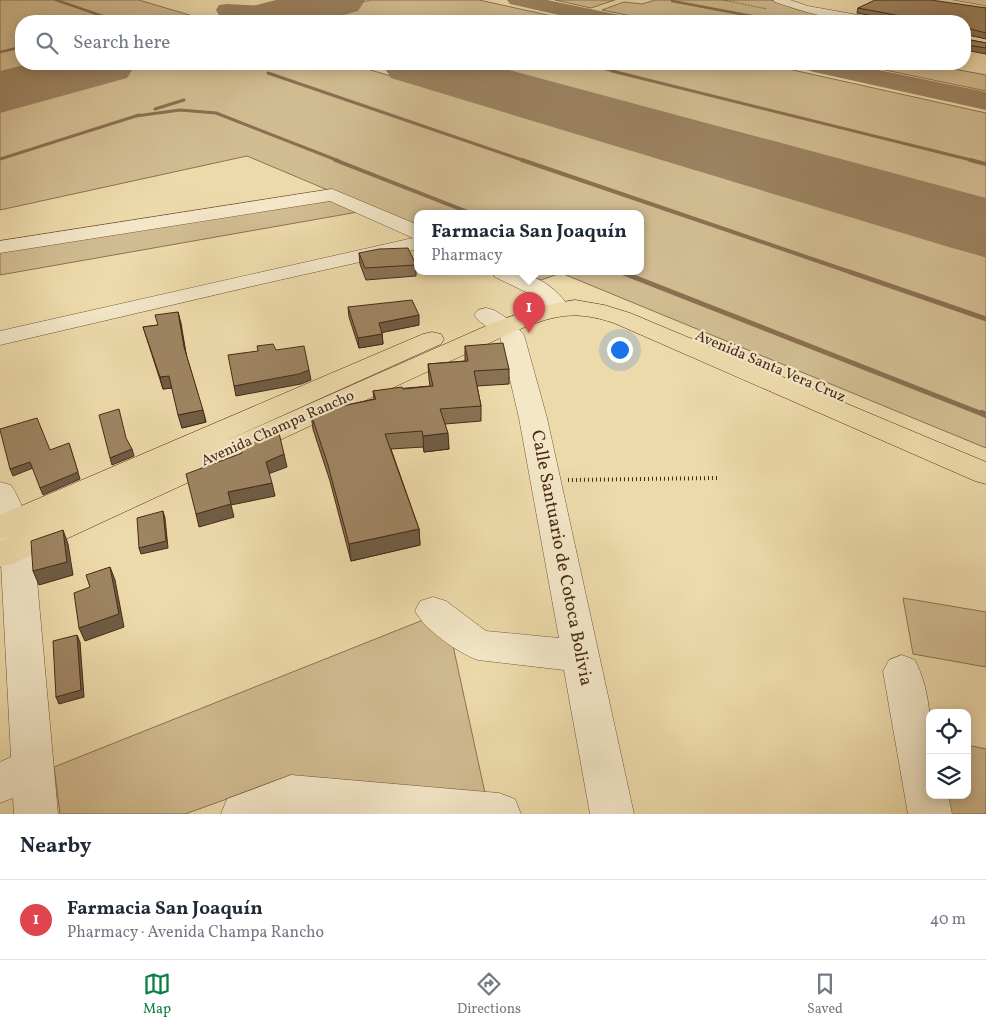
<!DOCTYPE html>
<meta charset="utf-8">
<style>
:root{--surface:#fff;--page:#f6f6f7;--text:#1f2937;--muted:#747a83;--line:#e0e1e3;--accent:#0b8043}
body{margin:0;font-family:Vollkorn,serif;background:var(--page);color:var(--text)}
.controls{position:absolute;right:15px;bottom:15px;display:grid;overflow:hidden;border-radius:10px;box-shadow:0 2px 12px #0003}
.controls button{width:45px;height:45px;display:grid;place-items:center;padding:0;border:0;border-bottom:1px solid var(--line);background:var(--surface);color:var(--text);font:25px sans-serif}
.you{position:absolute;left:619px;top:349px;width:18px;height:18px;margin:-12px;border:4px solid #fff;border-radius:50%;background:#1a73e8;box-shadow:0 0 0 8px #1a73e833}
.badge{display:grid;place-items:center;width:32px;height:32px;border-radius:50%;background:var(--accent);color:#fff;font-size:16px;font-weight:700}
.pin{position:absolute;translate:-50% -41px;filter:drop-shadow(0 1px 2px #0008)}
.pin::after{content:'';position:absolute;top:26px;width:18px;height:15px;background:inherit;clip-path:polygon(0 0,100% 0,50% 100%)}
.popup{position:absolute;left:414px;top:210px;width:230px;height:65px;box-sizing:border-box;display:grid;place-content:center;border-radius:10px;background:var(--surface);filter:drop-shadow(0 1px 4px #0005);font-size:16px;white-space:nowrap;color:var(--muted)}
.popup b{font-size:19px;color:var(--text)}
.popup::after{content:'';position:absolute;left:50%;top:100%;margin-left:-10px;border:10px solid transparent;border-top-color:var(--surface)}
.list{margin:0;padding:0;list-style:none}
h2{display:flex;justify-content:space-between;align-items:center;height:65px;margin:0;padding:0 20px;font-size:21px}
h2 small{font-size:16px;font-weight:400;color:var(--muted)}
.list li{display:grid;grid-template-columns:32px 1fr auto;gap:15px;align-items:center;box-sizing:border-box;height:80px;padding:0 20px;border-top:1px solid var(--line)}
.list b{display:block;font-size:19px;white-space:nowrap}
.list p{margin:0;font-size:16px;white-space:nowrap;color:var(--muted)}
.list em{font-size:16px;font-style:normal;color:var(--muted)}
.icon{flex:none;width:28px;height:28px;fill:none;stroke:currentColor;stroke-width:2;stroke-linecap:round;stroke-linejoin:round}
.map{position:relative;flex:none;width:986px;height:814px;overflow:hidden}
.search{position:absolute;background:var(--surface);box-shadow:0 2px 12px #0003;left:15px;right:15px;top:15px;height:55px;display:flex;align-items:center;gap:12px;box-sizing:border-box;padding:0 18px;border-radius:20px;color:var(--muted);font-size:19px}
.sheet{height:145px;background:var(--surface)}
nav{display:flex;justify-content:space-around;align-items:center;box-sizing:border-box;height:70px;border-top:1px solid var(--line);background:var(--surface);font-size:14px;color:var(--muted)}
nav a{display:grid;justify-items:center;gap:2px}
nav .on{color:var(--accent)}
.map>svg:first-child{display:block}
.green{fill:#d1bc91;stroke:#8d7253}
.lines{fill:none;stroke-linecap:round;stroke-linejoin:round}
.stream-far4{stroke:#8a6f50;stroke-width:2.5}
.stream-far3{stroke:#8a6f50;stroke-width:3}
.stream-far2{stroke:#8a6f50;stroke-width:4}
.stream-far1{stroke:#8a6f50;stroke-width:5}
.stream{stroke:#8a6f50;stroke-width:6}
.taxiway{fill:#9b8260;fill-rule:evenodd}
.runway{fill:#9b8260;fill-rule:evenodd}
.minor-casing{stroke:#72553a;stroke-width:1}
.major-casing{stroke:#492915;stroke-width:1}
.path-far1{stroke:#492915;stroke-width:1;stroke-dasharray:0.5 1;stroke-linecap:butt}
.path{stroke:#492915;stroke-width:4;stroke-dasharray:1 3;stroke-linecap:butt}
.minor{fill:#f3e7c8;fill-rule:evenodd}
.major{fill:#eddaaa;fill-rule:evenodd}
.wall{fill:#887254;stroke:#492915}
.shaded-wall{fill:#6f5d45;stroke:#492915}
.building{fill:#9e8562;stroke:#492915}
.labels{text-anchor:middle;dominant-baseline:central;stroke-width:4.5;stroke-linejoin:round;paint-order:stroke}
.street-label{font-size:15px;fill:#492915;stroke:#f3e7c8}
.near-street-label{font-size:18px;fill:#492915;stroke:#f3e7c8}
</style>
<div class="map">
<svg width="986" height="814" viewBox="0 0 986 814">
<rect width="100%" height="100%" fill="#eddaaa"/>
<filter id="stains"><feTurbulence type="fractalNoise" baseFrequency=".004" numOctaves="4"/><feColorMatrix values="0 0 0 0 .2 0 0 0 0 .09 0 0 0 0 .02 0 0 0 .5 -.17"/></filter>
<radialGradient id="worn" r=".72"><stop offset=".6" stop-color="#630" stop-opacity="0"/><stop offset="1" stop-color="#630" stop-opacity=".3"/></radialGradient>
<g class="green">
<path d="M 0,0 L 139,0 L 196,17 L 200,21 L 21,21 L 21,64 L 63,64 L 0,80 Z"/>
<path d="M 370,0 L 479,0 L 575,21 L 323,21 L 323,17 L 331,14 L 325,12 Z"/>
<path d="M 555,0 L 615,0 L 591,8 Z"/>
<path d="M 655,0 L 771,0 L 799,10 L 857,21 L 656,21 L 602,10 L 624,2 L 642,4 Z"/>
<path d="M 142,64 L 351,64 L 986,257 L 986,448 L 561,273 L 541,280 L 520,272 L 640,272 L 640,214 L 418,214 L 418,228 L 247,156 L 0,210 L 0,103 Z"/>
<path d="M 478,64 L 766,64 L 986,113 L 986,202 Z"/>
<path d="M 856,64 L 927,64 L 986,75 L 986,91 Z"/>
<path d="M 326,198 L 358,212 L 0,275 L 0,249 Z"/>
<path d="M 903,598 L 986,612 L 986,667 L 913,654 Z"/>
<path d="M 423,620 L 450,632 L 485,793 L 288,777 L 185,814 L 60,814 L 54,767 Z"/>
<path d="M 967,745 L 986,749 L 986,814 L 945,814 L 941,795 L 967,795 Z"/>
</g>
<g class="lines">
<g class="stream-far4">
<path d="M 56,0 L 117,21"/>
<path d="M 672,1 L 778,21"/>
<path d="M 0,52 L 21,47"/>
<path d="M 586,64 L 617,72"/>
</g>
<g class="stream-far3">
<path d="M 612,71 L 975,161"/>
<path d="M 268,73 L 525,161"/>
<path d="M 155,109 L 184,100"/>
<path d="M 136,116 L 180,110 L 216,113 L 339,161"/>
<path d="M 0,159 L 139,115"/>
</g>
<g class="stream-far2">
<path d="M 335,160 L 473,214"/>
<path d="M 522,160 L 853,273"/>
<path d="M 970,160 L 986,164"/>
<path d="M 620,272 L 624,273"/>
</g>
<g class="stream-far1">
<path d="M 621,272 L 985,415"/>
<path d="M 850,272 L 986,319"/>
</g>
<path class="stream" d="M 982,413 L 986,415"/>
<g class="taxiway">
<path d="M 311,0 L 334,0 L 337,4 L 333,8 L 326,10 C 290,16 255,23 219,15 L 216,10 L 219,5 L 227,4 L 268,6 Z"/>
<path d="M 507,0 L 547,0 L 624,16 L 627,21 L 586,21 L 510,4 Z"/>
<path d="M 801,64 L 849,64 L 986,92 L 986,110 L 814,72 L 805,69 Z"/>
</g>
<g class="runway">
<path d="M 276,0 L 365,0 L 358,11 L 322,21 L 233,21 L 241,9 Z"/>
<path d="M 28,64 L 136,64 L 127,78 L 0,113 L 0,71 Z"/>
<path d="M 382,64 L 487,64 L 986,198 L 986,257 L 952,248 L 391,78 Z"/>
</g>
<g class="minor-casing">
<g id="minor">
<path d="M 773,0 L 790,0 L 808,6 L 869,17 L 875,21 C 841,23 807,13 775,2 Z"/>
<path d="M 925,0 L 952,0 L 986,6 L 986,12 L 931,3 Z"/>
<path d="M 965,35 L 986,39 L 986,47 L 965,43 Z"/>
<path d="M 332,189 L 418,225 L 418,249 L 266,283 L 0,345 L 0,331 L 413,238 L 330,201 L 0,253 L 0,241 Z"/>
<path d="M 492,272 C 526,270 550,279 570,308 L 566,313 L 558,315 L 550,313 L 532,295 L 495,277 Z"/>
<path d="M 486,308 L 494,310 L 513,322 L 524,335 L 547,418 L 634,814 L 590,814 L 564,670 L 478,660 C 458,653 425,630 415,611 L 420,601 L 433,597 L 446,601 L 486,631 L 559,638 L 519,418 L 500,337 L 478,320 L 474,315 L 478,310 Z"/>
<path d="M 0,482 L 11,485 C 23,504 29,525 34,547 L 58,814 L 14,814 L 13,798 L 0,803 L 0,762 L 11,757 L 0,544 Z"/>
<path d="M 902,655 L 915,660 C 936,701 930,750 930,795 L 948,795 L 952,814 L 908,814 L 883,671 L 889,660 Z"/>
<path d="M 291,775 L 499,793 L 515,799 L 521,814 L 221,814 L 227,799 Z"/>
</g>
</g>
<g class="major-casing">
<path id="major" d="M 575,300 L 604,305 L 630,313 L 986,462 L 986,484 L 975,481 L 614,323 C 573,309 551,316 513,332 L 12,564 L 0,567 L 0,541 L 11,536 L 0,539 L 0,515 L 423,334 L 432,332 L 441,334 L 444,339 L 441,344 L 221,443 L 495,322 L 540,306 Z"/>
</g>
<path class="path-far1" d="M 723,0 L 767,9"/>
<path class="path" d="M 568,480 L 717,478"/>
<use href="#minor" class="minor"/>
<use href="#major" class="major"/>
</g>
<g class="wall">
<path d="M 858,8 L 986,8 L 986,39 L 965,34 L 965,39 L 986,43 L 986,54 L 965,50 L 965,21 L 901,21 L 857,13 Z"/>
<path d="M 359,253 L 416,265 L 416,276 L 366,280 L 360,264 Z"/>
<path d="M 348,307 L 419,325 L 382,332 L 383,344 L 359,348 L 349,317 Z"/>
<path d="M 178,312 L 186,354 L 206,422 L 182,428 L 172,388 L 163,389 L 143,327 L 158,325 Z"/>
<path d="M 465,346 L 509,369 L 509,384 L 477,386 L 481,406 L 481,421 L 445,424 L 449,449 L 424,452 L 423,447 L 391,449 L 419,529 L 420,545 L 351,561 L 330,481 L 313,429 L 311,414 L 333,408 L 374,399 L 373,391 L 430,386 L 429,379 L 428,364 L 465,361 Z"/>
</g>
<g class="shaded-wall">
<path d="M 178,312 L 181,323 L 187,359 L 184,347 Z"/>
<path d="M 419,315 L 419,325 L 380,333 L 379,323 Z"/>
<path d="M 382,334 L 383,344 L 359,348 L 358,338 Z"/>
<path d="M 309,370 L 311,380 L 301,384 L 236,396 L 234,386 Z"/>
<path d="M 169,376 L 172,388 L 163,389 L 160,377 Z"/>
<path d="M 203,410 L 206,422 L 182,428 L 178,415 Z"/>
<path d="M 448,433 L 449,449 L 424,452 L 423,436 Z"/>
<path d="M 69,443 L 80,479 L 43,495 L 40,488 Z"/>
<path d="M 132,449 L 134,456 L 112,465 L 110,458 Z"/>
<path d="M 284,454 L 287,467 L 268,474 L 266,462 Z"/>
<path d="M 30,462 L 33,468 L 13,476 L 10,469 Z"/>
<path d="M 272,483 L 275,496 L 231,505 L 234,517 L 199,527 L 196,514 L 228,492 Z"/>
<path d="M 163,511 L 165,518 L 168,548 L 141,554 L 139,548 Z"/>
<path d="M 419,529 L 420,545 L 351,561 L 349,544 Z"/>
<path d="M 63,530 L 68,544 L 73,575 L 39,585 L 33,571 Z"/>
<path d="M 110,567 L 115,580 L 124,627 L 85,641 L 79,628 Z"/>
<path d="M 77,635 L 80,642 L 84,697 L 59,704 L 56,697 Z"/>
</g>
<g class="building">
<path d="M 875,0 L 931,0 L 986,8 L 986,33 L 967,28 L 965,30 L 965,21 L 916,21 L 902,19 L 906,17 L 858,8 Z"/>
<path d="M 965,33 L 965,39 L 986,43 L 986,48 L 966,45 L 965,45 Z"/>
<path d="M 408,248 L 416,265 L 365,268 L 359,253 L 379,249 Z"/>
<path d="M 412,300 L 419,315 L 379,323 L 382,334 L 358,338 L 348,307 Z"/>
<path d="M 178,312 L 184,347 L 203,410 L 178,415 L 169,376 L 160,377 L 143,327 L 158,325 L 155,315 Z"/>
<path d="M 503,343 L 509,369 L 474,371 L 481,406 L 440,409 L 448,433 L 423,436 L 422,431 L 385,434 L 419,529 L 349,544 L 328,465 L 311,414 L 332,406 L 333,408 L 376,399 L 373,391 L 402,387 L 403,389 L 433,386 L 428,364 L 468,361 L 465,346 Z"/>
<path d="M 273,344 L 276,350 L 304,346 L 309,370 L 299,374 L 234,386 L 228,355 L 258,351 L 257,346 Z"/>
<path d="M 119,409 L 126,438 L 132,449 L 110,458 L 99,415 Z"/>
<path d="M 37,418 L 50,450 L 69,443 L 78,472 L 40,488 L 30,462 L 10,469 L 0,430 L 0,429 Z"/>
<path d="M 279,433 L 284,454 L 266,462 L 272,483 L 228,492 L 231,504 L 196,514 L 186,474 L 242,453 L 241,447 Z"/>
<path d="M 163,511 L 166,541 L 139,548 L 137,518 Z"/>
<path d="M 63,530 L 67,562 L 33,571 L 31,541 Z"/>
<path d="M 110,567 L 119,614 L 79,628 L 74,593 L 90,587 L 86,575 Z"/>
<path d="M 77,635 L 81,690 L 56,697 L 53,641 Z"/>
</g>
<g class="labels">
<g class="street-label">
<text transform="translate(770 367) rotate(23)">Avenida Santa Vera Cruz</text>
<text transform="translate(278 429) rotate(-24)">Avenida Champa Rancho</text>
</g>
<g class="near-street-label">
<text transform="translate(561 558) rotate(79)">Calle Santuario de Cotoca Bolivia</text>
</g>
</g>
<rect width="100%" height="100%" filter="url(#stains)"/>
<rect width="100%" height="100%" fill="url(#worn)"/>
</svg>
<div class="controls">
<button><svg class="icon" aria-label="locate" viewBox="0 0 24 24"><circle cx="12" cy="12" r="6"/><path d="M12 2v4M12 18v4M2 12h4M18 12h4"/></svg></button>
<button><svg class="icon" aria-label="layers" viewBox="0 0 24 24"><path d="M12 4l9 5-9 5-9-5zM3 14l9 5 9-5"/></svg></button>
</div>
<div class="you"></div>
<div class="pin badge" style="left:529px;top:333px;background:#e0444e">1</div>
<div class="popup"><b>Farmacia San Joaquín</b>Pharmacy</div>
<div class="search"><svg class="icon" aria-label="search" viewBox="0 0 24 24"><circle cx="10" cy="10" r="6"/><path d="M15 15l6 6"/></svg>Search here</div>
</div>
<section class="sheet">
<h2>Nearby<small></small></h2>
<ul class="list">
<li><span class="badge" style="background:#e0444e">1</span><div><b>Farmacia San Joaquín</b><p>Pharmacy · Avenida Champa Rancho</p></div><em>40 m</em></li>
</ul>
</section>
<nav>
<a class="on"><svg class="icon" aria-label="map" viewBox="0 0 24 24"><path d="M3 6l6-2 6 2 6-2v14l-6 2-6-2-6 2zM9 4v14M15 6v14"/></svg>Map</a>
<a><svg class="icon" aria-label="directions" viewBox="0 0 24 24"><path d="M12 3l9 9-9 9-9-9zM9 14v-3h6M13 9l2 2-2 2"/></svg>Directions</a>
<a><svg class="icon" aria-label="saved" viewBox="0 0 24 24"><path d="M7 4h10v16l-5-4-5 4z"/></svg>Saved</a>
</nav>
